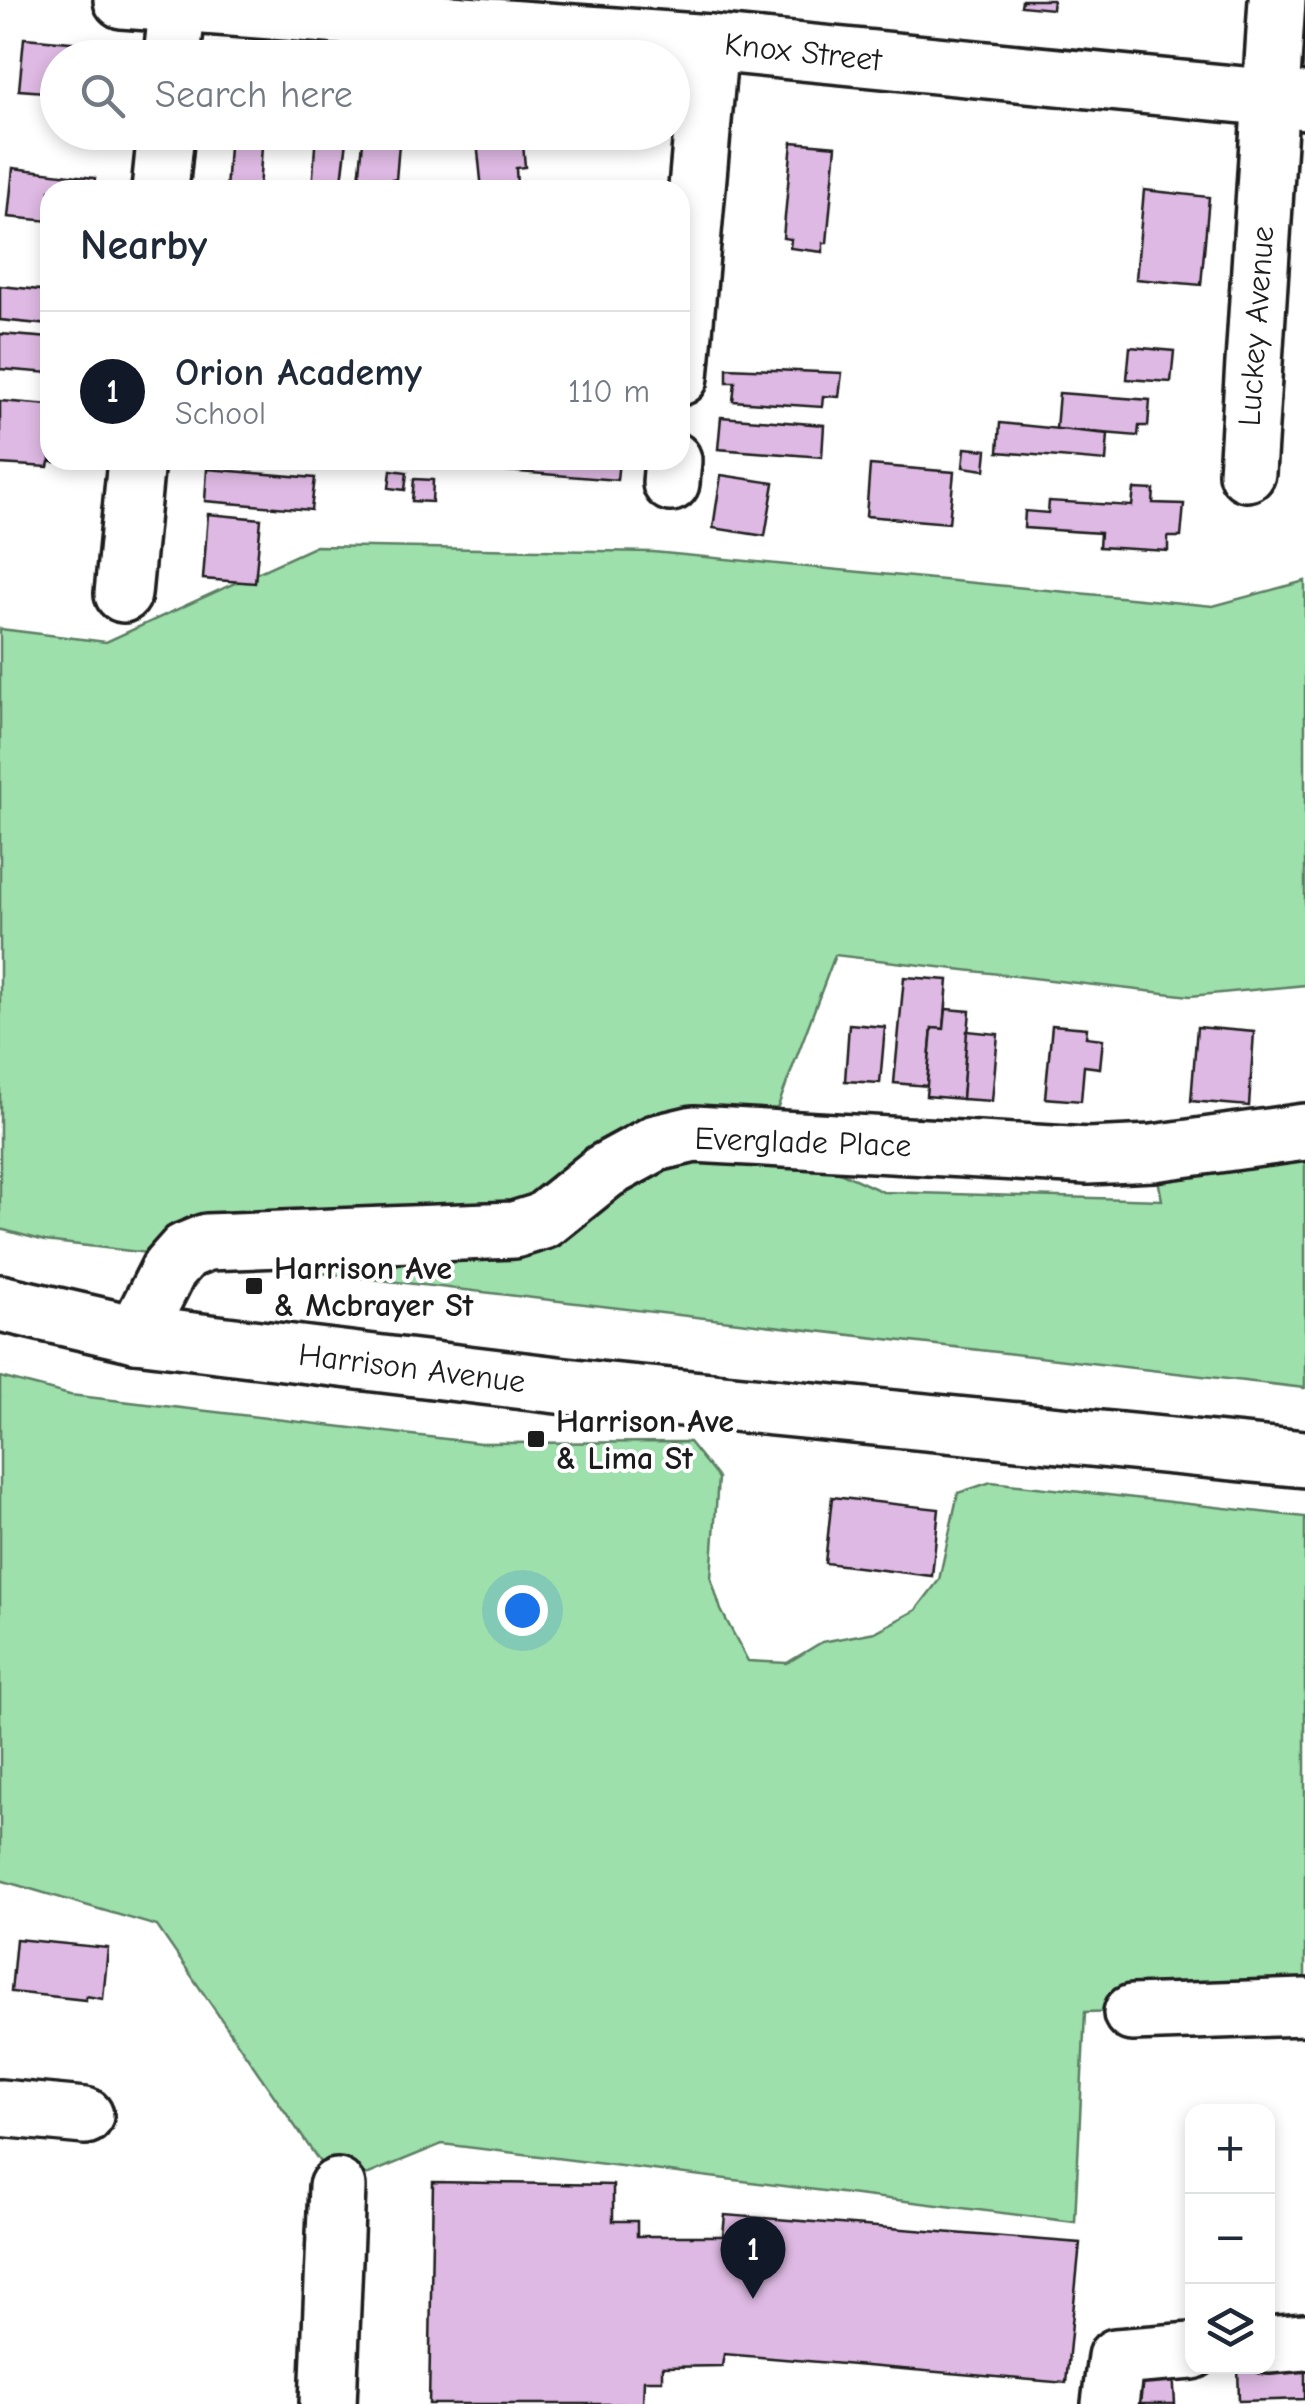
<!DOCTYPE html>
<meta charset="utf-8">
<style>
:root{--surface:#fff;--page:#f6f6f7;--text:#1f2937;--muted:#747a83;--line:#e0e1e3;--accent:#111827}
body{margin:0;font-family:"Comic Neue",sans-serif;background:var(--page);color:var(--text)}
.controls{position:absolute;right:30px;bottom:30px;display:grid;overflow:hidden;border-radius:20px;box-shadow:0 5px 15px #0003}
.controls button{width:90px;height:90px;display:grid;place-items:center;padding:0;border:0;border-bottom:2px solid var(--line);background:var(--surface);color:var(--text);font:50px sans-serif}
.you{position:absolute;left:522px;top:1610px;width:35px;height:35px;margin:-25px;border:8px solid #fff;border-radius:50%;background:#1a73e8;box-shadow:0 0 0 15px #1a73e833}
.badge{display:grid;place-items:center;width:65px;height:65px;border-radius:50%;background:var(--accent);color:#fff;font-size:32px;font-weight:700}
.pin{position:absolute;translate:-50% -82px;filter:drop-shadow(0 2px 5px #0008)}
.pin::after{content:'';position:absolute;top:52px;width:35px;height:30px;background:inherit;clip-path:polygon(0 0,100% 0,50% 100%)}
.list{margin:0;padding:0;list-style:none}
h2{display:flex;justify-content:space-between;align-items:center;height:130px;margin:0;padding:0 40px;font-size:42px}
h2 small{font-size:32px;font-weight:400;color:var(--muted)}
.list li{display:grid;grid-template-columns:65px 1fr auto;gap:30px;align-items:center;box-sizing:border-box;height:160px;padding:0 40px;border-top:2px solid var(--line)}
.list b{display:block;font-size:38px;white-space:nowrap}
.list p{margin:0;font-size:32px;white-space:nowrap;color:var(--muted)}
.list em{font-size:32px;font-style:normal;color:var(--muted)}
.icon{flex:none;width:55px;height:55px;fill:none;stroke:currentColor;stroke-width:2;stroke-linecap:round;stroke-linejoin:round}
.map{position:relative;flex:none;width:1305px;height:2404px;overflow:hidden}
.search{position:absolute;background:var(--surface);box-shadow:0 5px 15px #0003;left:40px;top:40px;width:650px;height:110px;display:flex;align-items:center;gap:25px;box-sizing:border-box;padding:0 35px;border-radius:55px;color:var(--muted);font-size:38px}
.panel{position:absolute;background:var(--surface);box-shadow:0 5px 15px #0003;left:40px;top:180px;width:650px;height:290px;border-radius:30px}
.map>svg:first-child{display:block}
.green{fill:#9de0ab;stroke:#5c7e64;stroke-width:2.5}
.building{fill:#deb9e3;stroke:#1c1c1c;stroke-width:2.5}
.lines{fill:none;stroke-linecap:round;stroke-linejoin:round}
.minor-casing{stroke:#1c1c1c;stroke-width:62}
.major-casing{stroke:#1c1c1c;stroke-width:62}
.minor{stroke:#fff;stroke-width:55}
.major{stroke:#fff;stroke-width:55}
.poi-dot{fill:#1c1c1c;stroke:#fff;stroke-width:4}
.labels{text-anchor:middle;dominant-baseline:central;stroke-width:8;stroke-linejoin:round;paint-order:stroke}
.street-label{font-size:32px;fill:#1c1c1c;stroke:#fff}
.poi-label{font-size:32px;font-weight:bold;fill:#1c1c1c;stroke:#fff;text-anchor:start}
</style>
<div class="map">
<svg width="1305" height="2404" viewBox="0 0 1305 2404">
<rect width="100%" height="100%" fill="#fff"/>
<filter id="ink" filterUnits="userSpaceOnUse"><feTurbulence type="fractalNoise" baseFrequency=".01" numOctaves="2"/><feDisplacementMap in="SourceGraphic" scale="20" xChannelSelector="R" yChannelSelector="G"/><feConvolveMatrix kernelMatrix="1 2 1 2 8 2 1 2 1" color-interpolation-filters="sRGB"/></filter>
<g filter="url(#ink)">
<g class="green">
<path d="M 316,546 L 653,552 L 1213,606 L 1305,581 L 1305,985 L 1190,996 L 835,955 L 766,1138 L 883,1192 L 1162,1200 L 1153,1153 L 1305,1132 L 1305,1388 L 45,1241 L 0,1229 L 0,629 L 106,642 Z"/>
<path d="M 0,1377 L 70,1395 L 480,1443 L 689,1442 L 718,1478 L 711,1578 L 721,1610 L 748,1661 L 787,1663 L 822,1642 L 875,1632 L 916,1610 L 939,1580 L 958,1493 L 991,1482 L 1305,1517 L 1305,2006 L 1085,2012 L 1075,2222 L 442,2144 L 337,2187 L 157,1926 L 0,1880 Z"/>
</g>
<g class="building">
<path d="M 1022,0 L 1053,0 L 1052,9 L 1021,6 Z"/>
<path d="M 24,38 L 105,45 L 104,58 L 58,58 L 58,93 L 19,90 Z"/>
<path d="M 230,132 L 263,132 L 259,190 L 226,190 Z"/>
<path d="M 316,132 L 348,132 L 341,190 L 312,190 Z"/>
<path d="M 364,132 L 400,132 L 396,180 L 392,179 L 391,190 L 358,190 Z"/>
<path d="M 476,132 L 522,132 L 525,167 L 516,168 L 517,186 L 526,185 L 526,190 L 482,190 Z"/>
<path d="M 792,142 L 836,146 L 827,243 L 823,243 L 823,252 L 790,248 L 791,239 L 783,238 Z"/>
<path d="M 13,168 L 95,178 L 94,190 L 50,190 L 50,221 L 8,217 Z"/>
<path d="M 1144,190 L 1209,197 L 1201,285 L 1136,279 Z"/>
<path d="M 0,286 L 50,291 L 50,325 L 0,320 Z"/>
<path d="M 0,334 L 50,338 L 50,373 L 0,369 Z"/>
<path d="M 1130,347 L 1174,351 L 1171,382 L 1127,379 Z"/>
<path d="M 727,368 L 842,373 L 839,397 L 823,396 L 822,407 L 733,401 L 735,382 L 727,382 Z"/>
<path d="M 1059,393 L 1150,400 L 1148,426 L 1139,426 L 1138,436 L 1056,429 Z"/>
<path d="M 0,401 L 50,405 L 50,460 L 63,462 L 49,462 L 48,467 L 0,464 Z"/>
<path d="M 721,417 L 824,425 L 822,457 L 718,449 Z"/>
<path d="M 1000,423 L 1108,434 L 1106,461 L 998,452 Z"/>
<path d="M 965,448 L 987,450 L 985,470 L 963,467 Z"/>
<path d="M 496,460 L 619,460 L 617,480 L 495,470 Z"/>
<path d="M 870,465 L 954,472 L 949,523 L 866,516 Z"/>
<path d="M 207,469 L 315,478 L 311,510 L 205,501 Z"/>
<path d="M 391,470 L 407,472 L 405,490 L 389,488 Z"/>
<path d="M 721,475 L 774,483 L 765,536 L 713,528 Z"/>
<path d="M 414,479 L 433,480 L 432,502 L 412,501 Z"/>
<path d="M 1134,489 L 1154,490 L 1153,503 L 1184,504 L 1181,537 L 1168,537 L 1168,551 L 1099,547 L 1100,533 L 1024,528 L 1025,511 L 1048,513 L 1049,501 L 1132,506 Z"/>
<path d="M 208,514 L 261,519 L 255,583 L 203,579 Z"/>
<path d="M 904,977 L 948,980 L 944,1029 L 932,1028 L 927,1086 L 894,1083 Z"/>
<path d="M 946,1009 L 970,1011 L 962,1099 L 926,1096 L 932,1028 L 944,1029 Z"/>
<path d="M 849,1024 L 885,1027 L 880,1083 L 845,1081 Z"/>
<path d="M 1052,1025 L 1087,1028 L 1086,1037 L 1103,1039 L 1100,1068 L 1084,1066 L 1081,1101 L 1045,1098 Z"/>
<path d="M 1197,1027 L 1254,1032 L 1249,1106 L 1191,1101 Z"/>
<path d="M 967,1031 L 998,1034 L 992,1101 L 962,1099 Z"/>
<path d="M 832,1497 L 939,1509 L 932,1576 L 825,1563 Z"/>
<path d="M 16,1939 L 108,1948 L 103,1999 L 86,1996 L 86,2000 L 11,1992 Z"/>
<path d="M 433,2182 L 613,2185 L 613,2221 L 637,2221 L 637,2236 L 723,2236 L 725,2215 L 1080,2243 L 1066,2383 L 724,2354 L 722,2366 L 662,2367 L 662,2380 L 644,2380 L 643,2404 L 429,2404 Z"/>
<path d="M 1305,2356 L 1305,2399 L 1239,2401 L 1238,2366 L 1268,2366 Z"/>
<path d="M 1173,2371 L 1175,2404 L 1128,2404 L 1126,2373 Z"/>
</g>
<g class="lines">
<g class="minor-casing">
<g id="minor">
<path d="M 122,0 L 710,43 L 1305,101"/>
<path d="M 172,58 L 178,0"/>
<path d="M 160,190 L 166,132"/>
<path d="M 680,377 L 710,43"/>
<path d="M 1247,473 L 1277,0"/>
<path d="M 671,483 L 673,460"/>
<path d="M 123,594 L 136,460"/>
<path d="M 136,1334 L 169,1269 L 185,1251 L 207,1242 L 514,1230 L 543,1221 L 605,1171 L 656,1143 L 694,1134 L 1088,1156 L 1153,1153 L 1305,1132"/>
<path d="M 1132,2013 L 1305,2007"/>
<path d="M 0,2108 L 85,2116"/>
<path d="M 1268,2345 L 1305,2342"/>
<path d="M 328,2404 L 337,2187"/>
<path d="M 1110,2404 L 1116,2357 L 1192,2351"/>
</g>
</g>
<g class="major-casing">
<path id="major" d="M 0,1303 L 136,1334 L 391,1365 L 599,1390 L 1305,1459"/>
</g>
<use href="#minor" class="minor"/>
<use href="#major" class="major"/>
</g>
</g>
<g class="poi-dot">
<rect x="244" y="1276" width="20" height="20" rx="5"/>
<rect x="526" y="1429" width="20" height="20" rx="5"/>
</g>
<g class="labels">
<g class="street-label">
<text transform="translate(803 52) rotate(6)">Knox Street</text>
<text transform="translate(1256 326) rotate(-86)">Luckey Avenue</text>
<text transform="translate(803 1142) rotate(2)">Everglade Place</text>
<text transform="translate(412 1368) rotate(7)">Harrison Avenue</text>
</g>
<g class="poi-label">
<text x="274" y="1268">Harrison Ave<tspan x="274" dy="37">&amp; Mcbrayer St</tspan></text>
<text x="556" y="1421">Harrison Ave<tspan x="556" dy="37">&amp; Lima St</tspan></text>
</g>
</g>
</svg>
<div class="controls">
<button>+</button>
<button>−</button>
<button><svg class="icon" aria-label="layers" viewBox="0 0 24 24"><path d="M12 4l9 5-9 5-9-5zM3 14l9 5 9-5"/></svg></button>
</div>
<div class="you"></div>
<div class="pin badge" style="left:753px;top:2299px">1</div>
<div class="search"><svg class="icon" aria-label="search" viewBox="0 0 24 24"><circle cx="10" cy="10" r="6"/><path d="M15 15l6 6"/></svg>Search here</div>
<section class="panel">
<h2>Nearby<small></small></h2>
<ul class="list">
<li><span class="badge">1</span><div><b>Orion Academy</b><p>School</p></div><em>110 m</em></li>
</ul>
</section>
</div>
